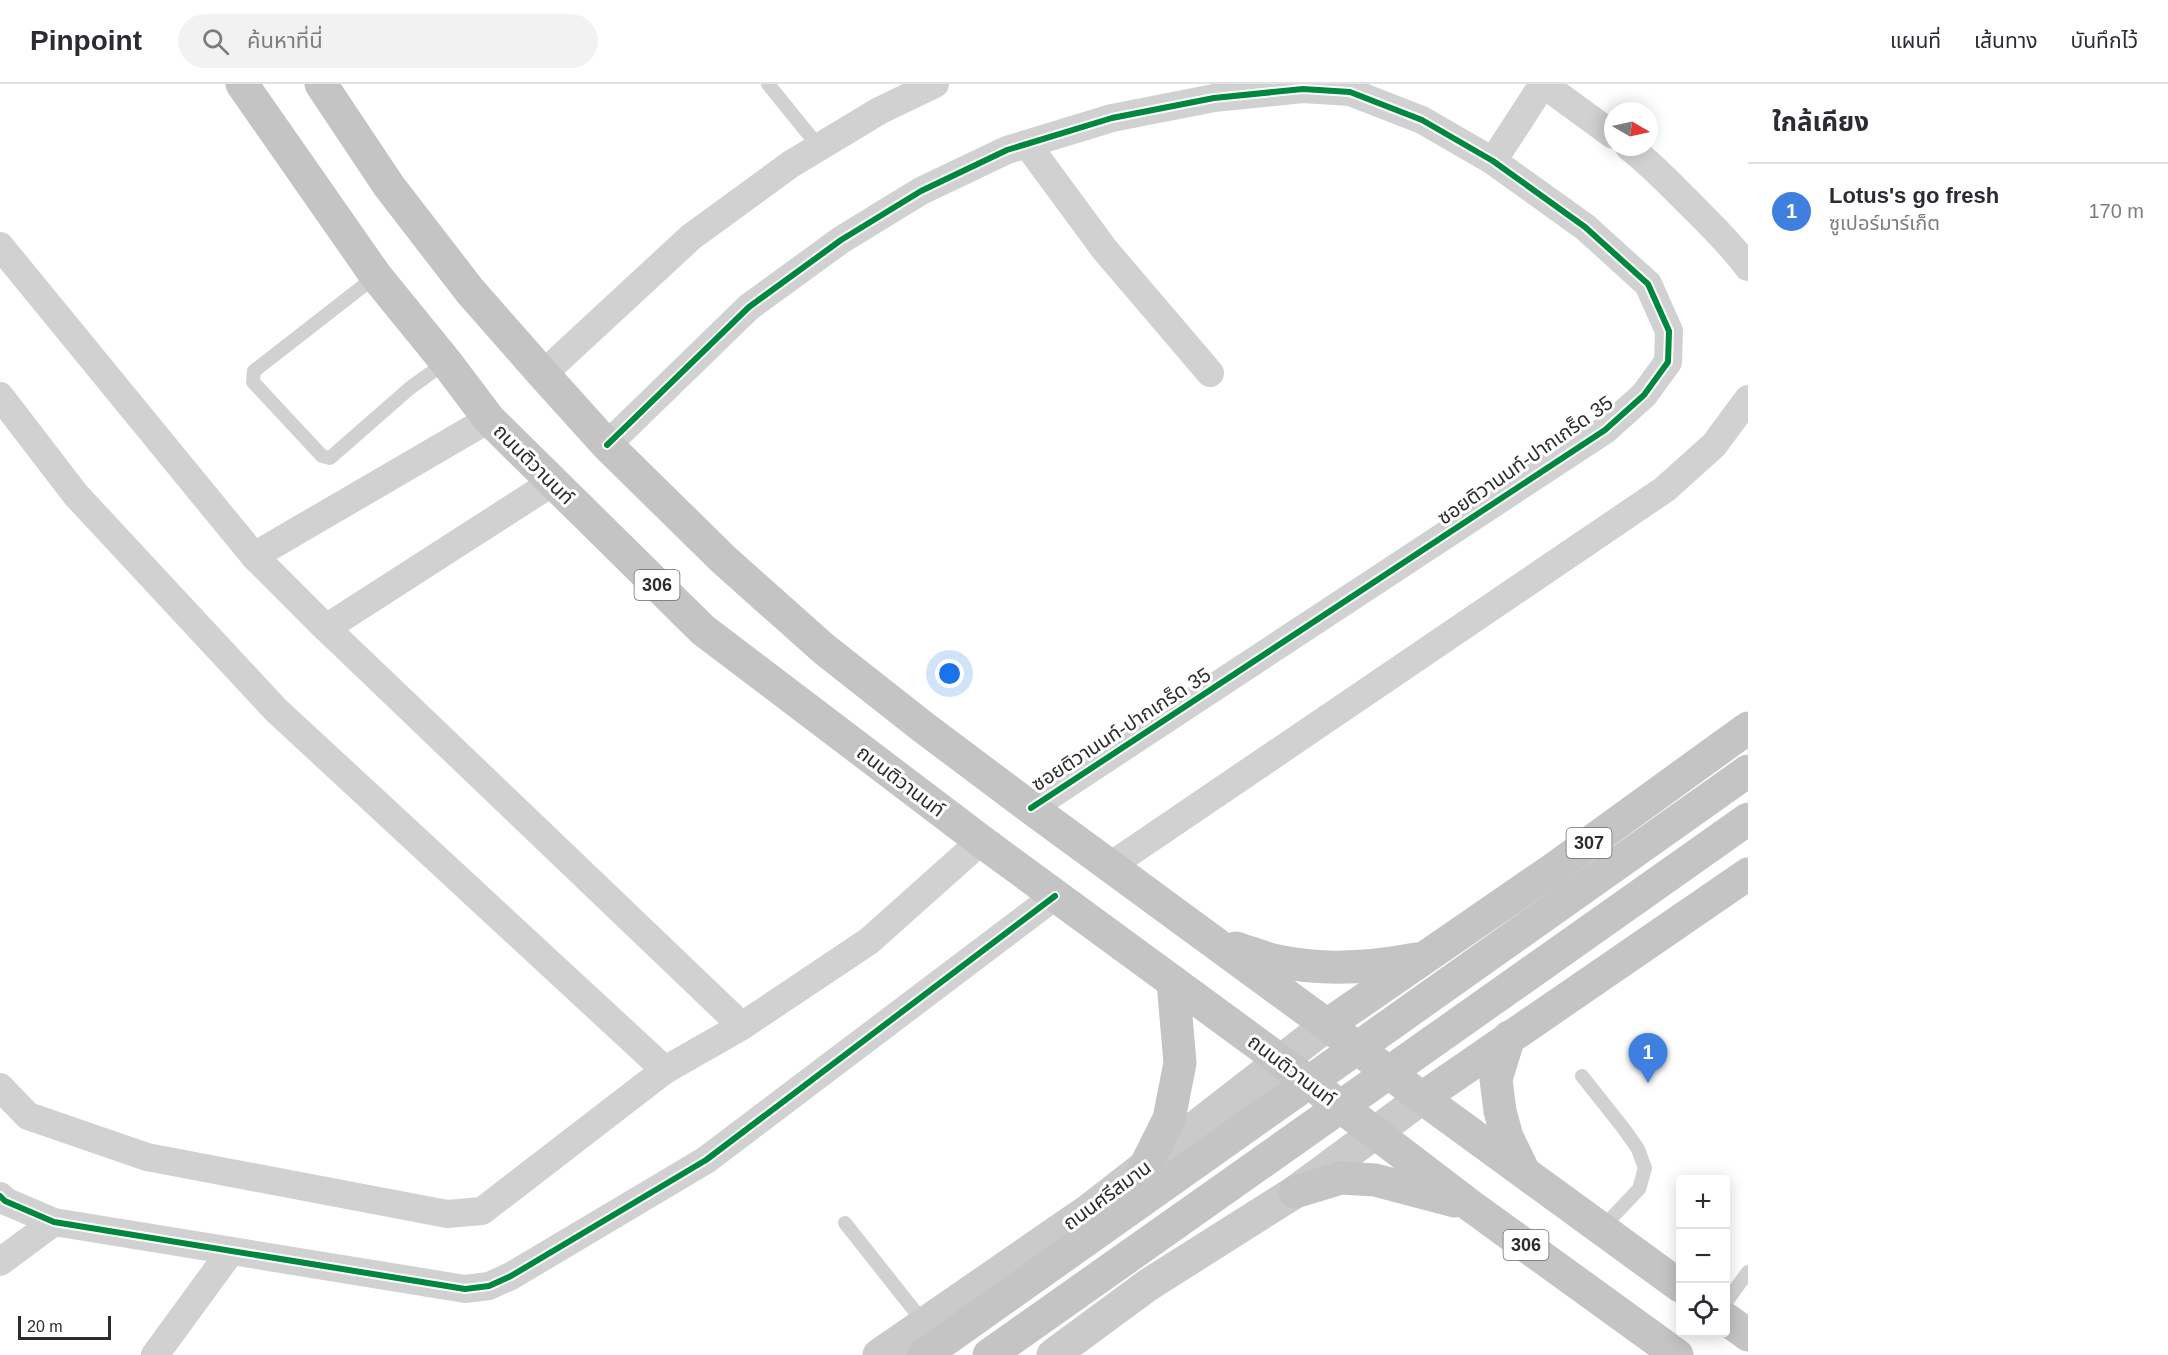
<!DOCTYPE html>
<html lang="th">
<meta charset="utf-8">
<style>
:root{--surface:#fff;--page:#f2f2f3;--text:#2b2b33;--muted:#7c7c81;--line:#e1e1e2;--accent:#767676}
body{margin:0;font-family:Helvetica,"Noto Sans Thai",sans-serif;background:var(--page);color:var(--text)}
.controls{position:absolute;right:18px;bottom:18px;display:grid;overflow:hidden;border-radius:6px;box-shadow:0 3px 15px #0003}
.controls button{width:54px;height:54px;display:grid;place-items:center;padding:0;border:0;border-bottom:2px solid var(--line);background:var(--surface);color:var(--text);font:30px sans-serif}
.compass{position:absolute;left:1604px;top:18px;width:54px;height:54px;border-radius:50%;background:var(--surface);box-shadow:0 3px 15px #0003;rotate:99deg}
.scale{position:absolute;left:18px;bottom:15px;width:93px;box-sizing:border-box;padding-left:6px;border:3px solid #2c2c2c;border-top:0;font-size:16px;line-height:21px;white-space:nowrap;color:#2c2c2c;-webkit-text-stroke:4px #fff;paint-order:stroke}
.you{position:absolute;left:950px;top:590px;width:21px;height:21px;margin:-15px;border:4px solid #fff;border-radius:50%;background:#1a73e8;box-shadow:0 0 0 9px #1a73e833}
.badge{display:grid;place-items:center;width:39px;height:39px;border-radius:50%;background:var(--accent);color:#fff;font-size:20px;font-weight:700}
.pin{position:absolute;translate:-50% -50px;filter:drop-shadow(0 2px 3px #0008)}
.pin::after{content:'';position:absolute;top:32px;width:21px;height:18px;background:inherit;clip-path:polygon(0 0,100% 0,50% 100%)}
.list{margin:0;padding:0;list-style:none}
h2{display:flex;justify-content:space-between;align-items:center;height:78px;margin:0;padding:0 24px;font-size:26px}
h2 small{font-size:20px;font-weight:400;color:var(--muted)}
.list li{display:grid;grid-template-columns:39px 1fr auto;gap:18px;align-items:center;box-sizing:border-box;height:96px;padding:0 24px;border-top:2px solid var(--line)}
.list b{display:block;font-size:22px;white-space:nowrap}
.list p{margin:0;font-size:20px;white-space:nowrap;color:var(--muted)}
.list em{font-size:20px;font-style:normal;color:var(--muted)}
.icon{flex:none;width:33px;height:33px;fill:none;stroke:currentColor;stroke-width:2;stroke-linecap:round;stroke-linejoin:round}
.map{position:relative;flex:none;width:1748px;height:1271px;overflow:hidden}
header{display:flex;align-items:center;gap:36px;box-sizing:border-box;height:84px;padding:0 30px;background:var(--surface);border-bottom:2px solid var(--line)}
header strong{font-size:28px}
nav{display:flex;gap:33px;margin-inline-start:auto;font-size:21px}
.search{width:420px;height:54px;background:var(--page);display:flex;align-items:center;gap:15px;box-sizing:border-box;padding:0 21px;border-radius:33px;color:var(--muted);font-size:22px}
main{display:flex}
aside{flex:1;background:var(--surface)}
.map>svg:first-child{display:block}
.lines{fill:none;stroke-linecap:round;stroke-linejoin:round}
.service{stroke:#d1d1d1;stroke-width:14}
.minor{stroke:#d1d1d1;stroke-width:28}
.secondary{stroke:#cacaca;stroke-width:33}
.primary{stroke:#c4c4c4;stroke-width:33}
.cycleway-casing{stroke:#fff;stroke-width:10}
.cycleway{stroke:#00873e;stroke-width:6}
.labels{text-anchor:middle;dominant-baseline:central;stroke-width:6;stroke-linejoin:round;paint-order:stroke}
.shield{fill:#fff;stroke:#6b6b6b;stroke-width:1.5}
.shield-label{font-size:18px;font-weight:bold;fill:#2c2c2c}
.street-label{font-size:20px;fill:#2c2c2c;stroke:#fff}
</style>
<header>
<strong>Pinpoint</strong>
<div class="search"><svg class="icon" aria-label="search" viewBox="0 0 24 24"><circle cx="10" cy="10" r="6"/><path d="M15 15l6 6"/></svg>ค้นหาที่นี่</div>
<nav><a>แผนที่</a><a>เส้นทาง</a><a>บันทึกไว้</a></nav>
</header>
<main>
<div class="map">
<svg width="1748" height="1271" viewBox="0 0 1748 1271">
<rect width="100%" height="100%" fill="#fff"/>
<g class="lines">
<g class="service">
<path d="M 768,0 L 819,63"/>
<path d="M 376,192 L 254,287 L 253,298 L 322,372 L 330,374 L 410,304 L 446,278"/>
<path d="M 1582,992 L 1624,1045 L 1638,1065 L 1645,1084 L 1639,1105 L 1602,1144"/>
<path d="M 845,1139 L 925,1240"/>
<path d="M 1726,1218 L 1748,1188"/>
</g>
<g class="minor">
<path d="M 1543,0 L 1613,51"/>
<path d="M 1027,60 L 1105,166 L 1210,289"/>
<path d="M 1629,63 C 1650,79 1668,98 1687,117 C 1708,138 1730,159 1748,183"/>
<path d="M 1493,77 L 1543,0"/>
<path d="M 0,162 L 254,472 L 326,544 L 742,942"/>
<path d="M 543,290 L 691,153 L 791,80 L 879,27 L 935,0"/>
<path d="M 0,312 L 76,411 L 276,626 L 665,986"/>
<path d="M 607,361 L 749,223 L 841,156 L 921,107 L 1007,66 L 1112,34 L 1214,14 L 1303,5 L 1350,8 L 1422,36 L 1493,77 L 1585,143 L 1648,200 L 1669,247 L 1668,278 L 1644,311 L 1605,346 L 1031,724"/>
<path d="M 254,472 L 489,335"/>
<path d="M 326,544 L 553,398"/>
<path d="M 1110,782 L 1665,405 L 1714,361 L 1748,315"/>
<path d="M 0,1003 L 28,1032 L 147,1073 L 447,1130 L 482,1127 L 665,986 L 742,942 L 869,857 L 981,757"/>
<path d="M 0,1112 L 5,1117 L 54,1138 L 465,1205 L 489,1202 L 511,1192 L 706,1076 L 1055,812"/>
<path d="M 0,1178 L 54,1138"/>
<path d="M 155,1271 L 231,1167"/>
</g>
<g class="secondary">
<path d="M 879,1271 L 1089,1126 L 1327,941"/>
<path d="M 1053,1271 L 1148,1201 L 1295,1108 L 1422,1014"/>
</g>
<g class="primary">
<path d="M 242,0 L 376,192 L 446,278 L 489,335 L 703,546 L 981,757 L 1281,977 L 1471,1122 L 1677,1271"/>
<path d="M 321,0 L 389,102 L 470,207 L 543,290 L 607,361 L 723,475 L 824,565 L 923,643 L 1031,724 L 1327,941 L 1422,1014 L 1680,1202"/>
<path d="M 1236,864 C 1250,868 1263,874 1277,877 C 1323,887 1370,884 1416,875"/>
<path d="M 1327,941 L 1552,786 L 1748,644"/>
<path d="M 1509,953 L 1496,995 L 1500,1027 L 1507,1053 L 1523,1086"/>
<path d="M 1422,1014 L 1748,790"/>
<path d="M 1144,1085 L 1169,1035 L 1180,979 L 1173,898"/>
<path d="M 1295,1108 L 1341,1094 L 1375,1096 L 1455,1117"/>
<path d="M 1726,1235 L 1748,1251"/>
<path d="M 924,1271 L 1748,687"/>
<path d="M 989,1271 L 1748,735"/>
</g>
<g class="cycleway-casing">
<g id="cycleway">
<path d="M 607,361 L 749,223 L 841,156 L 921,107 L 1007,66 L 1112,34 L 1214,14 L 1303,5 L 1350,8 L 1422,36 L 1493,77 L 1585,143 L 1648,200 L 1669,247 L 1668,278 L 1644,311 L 1605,346 L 1031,724"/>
<path d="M 0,1112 L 5,1117 L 54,1138 L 465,1205 L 489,1202 L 511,1192 L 706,1076 L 1055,812"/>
</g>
</g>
<use href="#cycleway" class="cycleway"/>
</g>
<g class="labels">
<g class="shield">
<rect x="634.5" y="486" width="45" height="30" rx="4.5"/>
<rect x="1566.5" y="744" width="45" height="30" rx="4.5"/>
<rect x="1503.5" y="1146" width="45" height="30" rx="4.5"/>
</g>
<g class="shield-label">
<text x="657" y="501">306</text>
<text x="1589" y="759">307</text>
<text x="1526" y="1161">306</text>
</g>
<g class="street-label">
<text transform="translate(1525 376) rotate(-35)">ซอยติวานนท์-ปากเกร็ด 35</text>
<text transform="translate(534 380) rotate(45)">ถนนติวานนท์</text>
<text transform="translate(1121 645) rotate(-33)">ซอยติวานนท์-ปากเกร็ด 35</text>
<text transform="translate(901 697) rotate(37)">ถนนติวานนท์</text>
<text transform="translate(1292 986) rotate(37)">ถนนติวานนท์</text>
<text transform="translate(1107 1111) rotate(-36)">ถนนศรีสมาน</text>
</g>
</g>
</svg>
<div class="controls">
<button>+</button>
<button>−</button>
<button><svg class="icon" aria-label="locate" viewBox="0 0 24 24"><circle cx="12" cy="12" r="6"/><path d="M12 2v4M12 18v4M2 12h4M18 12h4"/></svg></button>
</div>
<svg class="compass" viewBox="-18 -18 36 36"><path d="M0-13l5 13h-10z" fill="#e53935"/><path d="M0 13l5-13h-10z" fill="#7c7c81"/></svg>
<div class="scale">20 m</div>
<div class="you"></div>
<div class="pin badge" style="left:1648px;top:999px;background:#3f7fe0">1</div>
</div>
<aside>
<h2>ใกล้เคียง<small></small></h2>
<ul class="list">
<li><span class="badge" style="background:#3f7fe0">1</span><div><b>Lotus's go fresh</b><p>ซูเปอร์มาร์เก็ต</p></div><em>170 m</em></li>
</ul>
</aside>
</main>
